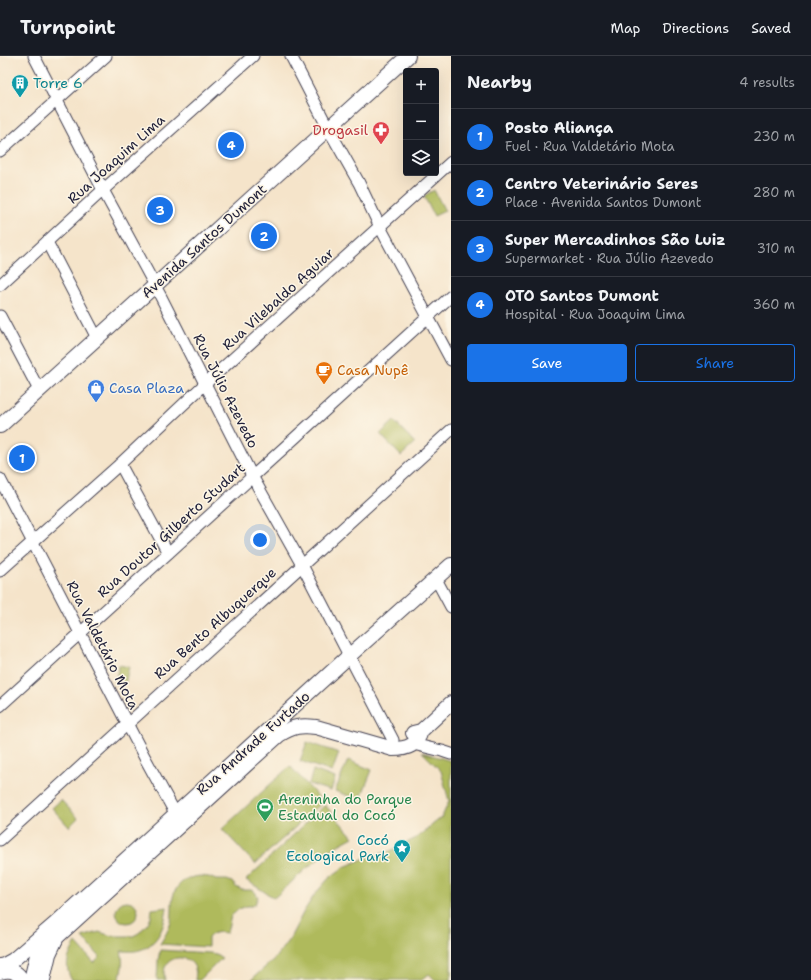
<!DOCTYPE html>
<meta charset="utf-8">
<style>
:root{--surface:#171b24;--page:#20242c;--text:#f1f3f6;--muted:#9ea1a6;--line:#363941;--accent:#1a73e8}
body{margin:0;font-family:"Shantell Sans",sans-serif;background:var(--page);color:var(--text)}
.controls{position:absolute;right:12px;top:12px;display:grid;overflow:hidden;border-radius:4px;box-shadow:0 4px 16px #0002}
.controls button{width:36px;height:36px;display:grid;place-items:center;padding:0;border:0;border-bottom:1px solid var(--line);background:var(--surface);color:var(--text);font:20px sans-serif}
.you{position:absolute;left:260px;top:484px;width:14px;height:14px;margin:-10px;border:3px solid #fff;border-radius:50%;background:#1a73e8;box-shadow:0 0 0 6px #1a73e833}
.badge{display:grid;place-items:center;width:26px;height:26px;border-radius:50%;background:var(--accent);color:#fff;font-size:13px;font-weight:700}
.pin{position:absolute;translate:-50% -50%;border:2px solid #fff;box-shadow:0 1px 4px #0006}
.list{margin:0;padding:0;list-style:none}
h2{display:flex;justify-content:space-between;align-items:center;height:52px;margin:0;padding:0 16px;font-size:17px}
h2 small{font-size:13px;font-weight:400;color:var(--muted)}
.list li{display:grid;grid-template-columns:26px 1fr auto;gap:12px;align-items:center;box-sizing:border-box;height:56px;padding:0 16px;border-top:1px solid var(--line)}
.list b{display:block;font-size:15px;white-space:nowrap}
.list p{margin:0;font-size:13px;white-space:nowrap;color:var(--muted)}
.list em{font-size:13px;font-style:normal;color:var(--muted)}
.actions{display:flex;gap:8px;padding:12px 16px}
.actions a{flex:1;padding:9px 0;border:1px solid var(--accent);border-radius:4px;text-align:center;font-size:14px;color:var(--accent)}
.actions .main{background:var(--accent);color:#fff}
.icon{flex:none;width:22px;height:22px;fill:none;stroke:currentColor;stroke-width:2;stroke-linecap:round;stroke-linejoin:round}
.map{position:relative;flex:none;width:451px;height:924px;overflow:hidden}
header{display:flex;align-items:center;gap:24px;box-sizing:border-box;height:56px;padding:0 20px;background:var(--surface);border-bottom:1px solid var(--line)}
header strong{font-size:19px}
nav{display:flex;gap:22px;margin-inline-start:auto;font-size:14px}
main{display:flex}
aside{flex:1;background:var(--surface)}
.map>svg:first-child{display:block}
.green{fill:#afba5c;stroke:#686e4c}
.lines{fill:none;stroke-linecap:round;stroke-linejoin:round}
.minor-casing{stroke:#423f50;stroke-width:13}
.major-casing{stroke:#423f50;stroke-width:16}
.minor{stroke:#fff;stroke-width:11}
.major{stroke:#fff;stroke-width:14}
.labels{text-anchor:middle;dominant-baseline:central;stroke-width:3;stroke-linejoin:round;paint-order:stroke}
.culture-label{font-size:14px;fill:#0d838f;stroke:#fcf5e5;text-anchor:start}
.health-label{font-size:14px;fill:#be3a42;stroke:#fcf5e5;text-anchor:end}
.street-label{font-size:14px;fill:#22223b;stroke:#fcf5e5}
.food-label{font-size:14px;fill:#c56008;stroke:#fcf5e5;text-anchor:start}
.shop-label{font-size:14px;fill:#366cbe;stroke:#fcf5e5;text-anchor:start}
.leisure-label{font-size:14px;fill:#27864d;stroke:#fcf5e5;text-anchor:start}
</style>
<header>
<strong>Turnpoint</strong>
<nav><a>Map</a><a>Directions</a><a>Saved</a></nav>
</header>
<main>
<div class="map">
<svg width="451" height="924" viewBox="0 0 451 924">
<rect width="100%" height="100%" fill="#fcf5e5"/>
<filter id="ink" filterUnits="userSpaceOnUse"><feTurbulence type="fractalNoise" baseFrequency=".025" numOctaves="2"/><feDisplacementMap in="SourceGraphic" scale="8" xChannelSelector="R" yChannelSelector="G"/><feConvolveMatrix kernelMatrix="1 2 1 2 8 2 1 2 1" color-interpolation-filters="sRGB"/></filter>
<filter id="wash" filterUnits="userSpaceOnUse"><feTurbulence type="fractalNoise" baseFrequency=".012" numOctaves="4" result="noise"/><feDisplacementMap in="SourceGraphic" scale="16" xChannelSelector="R" yChannelSelector="G"/><feGaussianBlur stdDeviation="0.9" result="paint"/><feColorMatrix in="noise" values="0 0 0 0 0 0 0 0 0 0 0 0 0 0 0 0 0 1.4 0 .05"/><feComposite in="paint" operator="in"/></filter>
<g filter="url(#wash)">
<rect width="100%" height="100%" fill="#f5e4ca"/>
<g class="green">
<path d="M 434,134 L 445,155 L 434,160 L 424,140 Z"/>
<path d="M 394,365 L 415,387 L 401,400 L 380,378 Z"/>
<path d="M 119,609 L 129,611 L 125,628 L 115,626 Z"/>
<path d="M 307,686 L 339,697 L 332,716 L 300,705 Z"/>
<path d="M 422,696 L 451,705 L 451,924 L 435,924 L 429,918 L 422,924 L 251,924 L 275,902 L 290,882 L 304,855 L 315,838 L 329,822 L 344,811 L 363,803 L 390,795 L 416,782 L 442,761 L 449,745 L 441,715 Z"/>
<path d="M 348,704 L 372,714 L 360,744 L 335,735 Z"/>
<path d="M 290,710 L 323,746 L 255,808 L 222,773 Z"/>
<path d="M 313,714 L 335,722 L 331,735 L 309,728 Z"/>
<path d="M 61,744 L 78,762 L 69,771 L 52,752 Z"/>
<path d="M 325,749 L 353,781 L 331,793 L 306,813 L 274,842 L 246,824 Z"/>
<path d="M 201,820 L 209,821 L 216,824 L 227,824 L 232,826 L 236,831 L 242,834 L 251,834 L 255,836 L 258,841 L 255,848 L 252,850 L 247,850 L 239,853 L 231,860 L 227,877 C 219,876 214,875 208,882 L 208,891 L 160,888 C 164,881 169,874 171,866 C 172,859 172,853 172,847 C 174,829 184,821 201,820 Z"/>
<circle cx="127" cy="856" r="11"/>
<path d="M 167,851 C 165,869 159,888 140,894 C 134,896 128,895 121,895 C 124,905 122,914 119,924 L 72,924 L 71,923 C 64,909 68,900 76,887 L 94,907 L 100,901 L 82,881 L 99,876 L 112,880 L 133,880 L 139,877 L 148,867 L 151,861 L 152,853 Z"/>
<path d="M 160,894 L 210,897 L 216,898 L 222,902 L 200,924 L 195,924 C 202,894 157,895 165,924 L 157,924 L 158,905 Z"/>
</g>
</g>
<g filter="url(#ink)">
<g class="lines">
<g class="minor-casing">
<g id="minor">
<path d="M 34,0 L 103,134 L 160,239 L 252,420 L 302,509 L 393,684"/>
<path d="M 291,0 L 328,72 L 359,127 L 380,171 L 451,304"/>
<path d="M 0,95 L 106,0"/>
<path d="M 47,186 L 97,282"/>
<path d="M 0,229 L 103,134 L 253,0"/>
<path d="M 0,260 L 39,334"/>
<path d="M 120,408 L 168,497"/>
<path d="M 0,423 L 145,702 L 179,764"/>
<path d="M 0,515 L 120,408 L 206,327 L 451,106"/>
<path d="M 436,523 L 451,551"/>
<path d="M 0,650 L 451,240"/>
<path d="M 413,688 L 442,695 L 451,698"/>
<path d="M 0,784 L 451,374"/>
</g>
</g>
<g class="major-casing">
<g id="major">
<path d="M 0,370 L 408,0"/>
<path d="M 413,677 L 421,675 L 451,647"/>
<path d="M 0,910 L 4,909 L 13,904 L 56,867 L 349,600 L 451,509"/>
<path d="M 0,916 C 10,913 17,915 22,924"/>
<path d="M 31,924 L 38,895 L 46,878"/>
<path d="M 43,924 L 49,898 L 57,881 L 279,679 C 293,670 301,669 316,671 L 393,693 C 408,693 417,689 421,675"/>
</g>
</g>
<use href="#minor" class="minor"/>
<use href="#major" class="major"/>
</g>
</g>
<defs>
<g id="building-pin" transform="scale(0.9)"><path d="M0 17L-7.5 6A9.5 9.5 0 1 1 7.5 6Z" fill="#0f9aa8" stroke="#fcf5e5"/><path d="M-4-6H4V6H1V3H-1V6H-4ZM-2.5-4.3h1.7v1.8h-1.7ZM.8-4.3h1.7v1.8H.8ZM-2.5-1h1.7V.8h-1.7ZM.8-1h1.7V.8H.8Z" fill="#fff"/></g>
<g id="pharmacy-pin" transform="scale(0.9)"><path d="M0 17L-7.5 6A9.5 9.5 0 1 1 7.5 6Z" fill="#e0444e" stroke="#fcf5e5"/><path d="M-2-6h4v4h4v4h-4v4h-4v-4h-4v-4h4Z" fill="#fff"/></g>
<g id="cafe-pin" transform="scale(0.9)"><path d="M0 17L-7.5 6A9.5 9.5 0 1 1 7.5 6Z" fill="#e8710a" stroke="#fcf5e5"/><path d="M-5.5-4.5H6V0H3Q3 3.5 0 3.5H-2.5Q-5.5 3.5-5.5 0ZM3-3.2v2h1.7v-2ZM-6 4.5H4V6H-6Z" fill="#fff"/></g>
<g id="shop-pin" transform="scale(0.9)"><path d="M0 17L-7.5 6A9.5 9.5 0 1 1 7.5 6Z" fill="#3f7fe0" stroke="#fcf5e5"/><path d="M-5-2.5h2.3a2.7 3.5 0 0 1 5.4 0H5L5.5 6h-11ZM-1.5-2.5h3a1.5 2.3 0 0 0-3 0Z" fill="#fff"/></g>
<g id="stadium-pin" transform="scale(0.9)"><path d="M0 17L-7.5 6A9.5 9.5 0 1 1 7.5 6Z" fill="#2e9e5b" stroke="#fcf5e5"/><path d="M0-5a6.5 5 0 1 0 0 10a6.5 5 0 1 0 0-10ZM-3.5-1.8h7v3.6h-7Z" fill="#fff"/></g>
<g id="sight-pin" transform="scale(0.9)"><path d="M0 17L-7.5 6A9.5 9.5 0 1 1 7.5 6Z" fill="#0f9aa8" stroke="#fcf5e5"/><path d="M0-6L1.8-2.2L6-1.7L2.9 1.2L3.7 5.4L0 3.3L-3.7 5.4L-2.9 1.2L-6-1.7L-1.8-2.2Z" fill="#fff"/></g>
</defs>
<g fill-rule="evenodd">
<use href="#building-pin" x="20" y="27"/>
<use href="#pharmacy-pin" x="381" y="74"/>
<use href="#cafe-pin" x="324" y="314"/>
<use href="#shop-pin" x="96" y="332"/>
<use href="#stadium-pin" x="265" y="751"/>
<use href="#sight-pin" x="402" y="792"/>
</g>
<g class="labels">
<g class="culture-label">
<text x="33" y="27">Torre 6</text>
<text x="389" y="784" text-anchor="end">Cocó<tspan x="389" dy="16">Ecological Park</tspan></text>
</g>
<g class="health-label">
<text x="368" y="74">Drogasil</text>
</g>
<g class="street-label">
<text transform="translate(116 103) rotate(-42)">Rua Joaquim Lima</text>
<text transform="translate(204 185) rotate(-42)">Avenida Santos Dumont</text>
<text transform="translate(278 243) rotate(-42)">Rua Vilebaldo Aguiar</text>
<text transform="translate(226 335) rotate(63)">Rua Júlio Azevedo</text>
<text transform="translate(171 474) rotate(-42)">Rua Doutor Gilberto Studart</text>
<text transform="translate(215 567) rotate(-42)">Rua Bento Albuquerque</text>
<text transform="translate(103 589) rotate(63)">Rua Valdetário Mota</text>
<text transform="translate(253 687) rotate(-42)">Rua Andrade Furtado</text>
</g>
<g class="food-label">
<text x="337" y="314">Casa Nupê</text>
</g>
<g class="shop-label">
<text x="109" y="332">Casa Plaza</text>
</g>
<g class="leisure-label">
<text x="278" y="743">Areninha do Parque<tspan x="278" dy="16">Estadual do Cocó</tspan></text>
</g>
</g>
</svg>
<div class="controls">
<button>+</button>
<button>−</button>
<button><svg class="icon" aria-label="layers" viewBox="0 0 24 24"><path d="M12 4l9 5-9 5-9-5zM3 14l9 5 9-5"/></svg></button>
</div>
<div class="you"></div>
<div class="pin badge" style="left:22px;top:402px">1</div>
<div class="pin badge" style="left:264px;top:180px">2</div>
<div class="pin badge" style="left:160px;top:154px">3</div>
<div class="pin badge" style="left:231px;top:89px">4</div>
</div>
<aside>
<h2>Nearby<small>4 results</small></h2>
<ul class="list">
<li><span class="badge">1</span><div><b>Posto Aliança</b><p>Fuel · Rua Valdetário Mota</p></div><em>230 m</em></li>
<li><span class="badge">2</span><div><b>Centro Veterinário Seres</b><p>Place · Avenida Santos Dumont</p></div><em>280 m</em></li>
<li><span class="badge">3</span><div><b>Super Mercadinhos São Luiz</b><p>Supermarket · Rua Júlio Azevedo</p></div><em>310 m</em></li>
<li><span class="badge">4</span><div><b>OTO Santos Dumont</b><p>Hospital · Rua Joaquim Lima</p></div><em>360 m</em></li>
</ul>
<div class="actions"><a class="main">Save</a><a>Share</a></div>
</aside>
</main>
